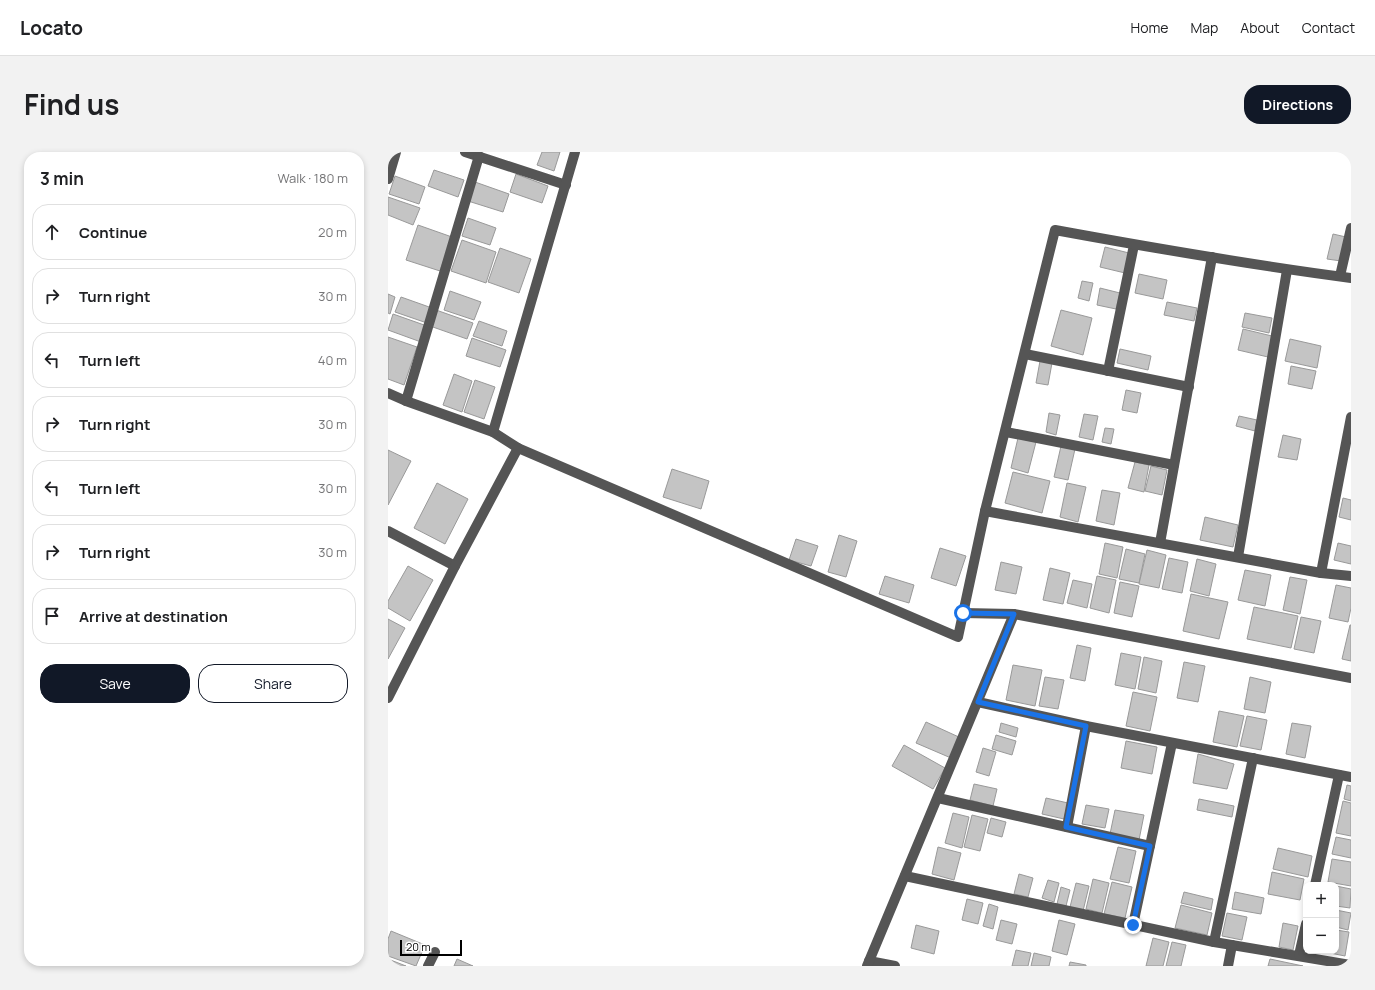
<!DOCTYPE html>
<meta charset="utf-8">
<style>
:root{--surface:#fff;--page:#f2f2f2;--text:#202124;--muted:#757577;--line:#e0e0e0;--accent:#111827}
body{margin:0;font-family:Manrope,sans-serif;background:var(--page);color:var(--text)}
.controls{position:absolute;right:12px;bottom:12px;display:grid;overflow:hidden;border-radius:8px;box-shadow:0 2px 6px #0003}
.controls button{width:36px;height:36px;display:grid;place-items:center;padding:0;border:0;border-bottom:1px solid var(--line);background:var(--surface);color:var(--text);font:20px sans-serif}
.scale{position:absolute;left:12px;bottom:10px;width:62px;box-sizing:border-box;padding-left:4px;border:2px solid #000;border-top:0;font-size:11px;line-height:14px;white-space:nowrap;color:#000;-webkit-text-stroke:3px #fff;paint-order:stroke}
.stop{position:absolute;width:12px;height:12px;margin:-9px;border:3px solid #1a73e8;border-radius:50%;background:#fff}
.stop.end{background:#1a73e8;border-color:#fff;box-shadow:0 1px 4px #0008}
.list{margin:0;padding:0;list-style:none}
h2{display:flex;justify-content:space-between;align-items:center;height:52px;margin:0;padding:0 16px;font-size:17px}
h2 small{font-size:13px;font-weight:400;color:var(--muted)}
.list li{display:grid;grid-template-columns:26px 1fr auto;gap:12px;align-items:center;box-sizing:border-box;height:56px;margin:0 8px 8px;padding:0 8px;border:1px solid var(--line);border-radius:16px}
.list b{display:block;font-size:15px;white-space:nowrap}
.list em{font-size:13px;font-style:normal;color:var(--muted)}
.actions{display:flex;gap:8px;padding:12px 16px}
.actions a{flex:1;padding:9px 0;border:1px solid var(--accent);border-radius:16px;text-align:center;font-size:14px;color:var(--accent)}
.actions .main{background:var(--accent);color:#fff}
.icon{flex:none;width:22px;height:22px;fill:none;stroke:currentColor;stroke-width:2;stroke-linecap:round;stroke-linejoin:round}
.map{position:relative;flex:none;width:963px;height:814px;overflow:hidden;border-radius:16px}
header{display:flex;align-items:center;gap:24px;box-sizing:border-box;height:56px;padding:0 20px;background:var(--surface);border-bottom:1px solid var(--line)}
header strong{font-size:19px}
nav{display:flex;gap:22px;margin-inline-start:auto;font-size:14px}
.intro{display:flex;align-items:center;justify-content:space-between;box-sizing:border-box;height:96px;padding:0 24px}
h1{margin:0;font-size:28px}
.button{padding:10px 18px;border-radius:16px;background:var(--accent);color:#fff;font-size:14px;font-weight:700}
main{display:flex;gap:24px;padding:0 24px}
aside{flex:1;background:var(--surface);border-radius:16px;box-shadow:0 2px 6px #0003}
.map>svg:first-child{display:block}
.building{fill:#c4c4c4;stroke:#999}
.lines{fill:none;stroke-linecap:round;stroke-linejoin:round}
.minor{stroke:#555;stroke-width:10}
.route{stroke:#1a73e8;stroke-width:5}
</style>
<header>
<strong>Locato</strong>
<nav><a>Home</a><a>Map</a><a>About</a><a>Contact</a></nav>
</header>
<div class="intro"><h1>Find us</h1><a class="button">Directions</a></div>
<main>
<aside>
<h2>3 min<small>Walk · 180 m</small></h2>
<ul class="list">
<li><svg class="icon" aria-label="ahead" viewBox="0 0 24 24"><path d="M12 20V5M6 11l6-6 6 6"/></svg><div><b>Continue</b></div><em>20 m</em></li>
<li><svg class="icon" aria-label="right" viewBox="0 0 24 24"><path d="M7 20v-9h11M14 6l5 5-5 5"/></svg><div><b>Turn right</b></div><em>30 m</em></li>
<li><svg class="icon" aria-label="left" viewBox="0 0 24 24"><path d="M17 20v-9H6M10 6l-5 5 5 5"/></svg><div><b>Turn left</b></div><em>40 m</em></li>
<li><svg class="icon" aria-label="right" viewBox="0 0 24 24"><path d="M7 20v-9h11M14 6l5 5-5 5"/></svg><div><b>Turn right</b></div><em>30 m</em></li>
<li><svg class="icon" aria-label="left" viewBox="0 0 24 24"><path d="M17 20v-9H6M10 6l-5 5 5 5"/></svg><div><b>Turn left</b></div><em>30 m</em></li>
<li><svg class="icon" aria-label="right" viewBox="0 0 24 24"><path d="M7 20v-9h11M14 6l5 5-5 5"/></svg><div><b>Turn right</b></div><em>30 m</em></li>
<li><svg class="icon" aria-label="arrive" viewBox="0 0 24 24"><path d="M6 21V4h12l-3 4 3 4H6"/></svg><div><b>Arrive at destination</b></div></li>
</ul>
<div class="actions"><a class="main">Save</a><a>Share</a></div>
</aside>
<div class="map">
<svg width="963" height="814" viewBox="0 0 963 814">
<rect width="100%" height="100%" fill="#fff"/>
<g class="building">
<path d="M 154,0 L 172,0 L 166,19 L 149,13 Z"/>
<path d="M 46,18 L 76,28 L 70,45 L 40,34 Z"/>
<path d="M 128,22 L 160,34 L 154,51 L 122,40 Z"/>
<path d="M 7,24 L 37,35 L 31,52 L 1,42 Z"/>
<path d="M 87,30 L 121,42 L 115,60 L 80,49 Z"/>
<path d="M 0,45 L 32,56 L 25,73 L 0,63 Z"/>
<path d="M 80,66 L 108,76 L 102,93 L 74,84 Z"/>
<path d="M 30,73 L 64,85 L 52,119 L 18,108 Z"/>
<path d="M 945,82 L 958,85 L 953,109 L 939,107 Z"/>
<path d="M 74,88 L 108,100 L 98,131 L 63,119 Z"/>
<path d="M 717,95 L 741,101 L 737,121 L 712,115 Z"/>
<path d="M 112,96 L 143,107 L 131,141 L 100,130 Z"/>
<path d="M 751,122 L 779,128 L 775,147 L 747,141 Z"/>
<path d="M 694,129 L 705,131 L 701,149 L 690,146 Z"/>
<path d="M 712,136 L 732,141 L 728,157 L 709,153 Z"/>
<path d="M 62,139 L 93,150 L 86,168 L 56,158 Z"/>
<path d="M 0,142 L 7,145 L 2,162 L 0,161 Z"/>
<path d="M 13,145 L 44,156 L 39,171 L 7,160 Z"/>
<path d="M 779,150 L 809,156 L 806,169 L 776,163 Z"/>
<path d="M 48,158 L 85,171 L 79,187 L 42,174 Z"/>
<path d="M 673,158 L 704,166 L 695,203 L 663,194 Z"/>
<path d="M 857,161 L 884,166 L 881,181 L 854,175 Z"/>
<path d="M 5,162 L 39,174 L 33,190 L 0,178 Z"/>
<path d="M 91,169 L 119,179 L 114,194 L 85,184 Z"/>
<path d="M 855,177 L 884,184 L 880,205 L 850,198 Z"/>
<path d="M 0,185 L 29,195 L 16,233 L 0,227 Z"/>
<path d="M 84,186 L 118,198 L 112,215 L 78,204 Z"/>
<path d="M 902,187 L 933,194 L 929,216 L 897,209 Z"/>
<path d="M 732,197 L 763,204 L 760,218 L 729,211 Z"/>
<path d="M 652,209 L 664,211 L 660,233 L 648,231 Z"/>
<path d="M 903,214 L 928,219 L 924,237 L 900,232 Z"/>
<path d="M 66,222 L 84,229 L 74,260 L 55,253 Z"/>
<path d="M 87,228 L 107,235 L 96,267 L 76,260 Z"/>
<path d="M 738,238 L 753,241 L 749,261 L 734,258 Z"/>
<path d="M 661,261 L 672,263 L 668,283 L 658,280 Z"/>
<path d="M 696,262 L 710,264 L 705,288 L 691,285 Z"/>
<path d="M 851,264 L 869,268 L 867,279 L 848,274 Z"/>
<path d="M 717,276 L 726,277 L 723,292 L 714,290 Z"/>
<path d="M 895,283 L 913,287 L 909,308 L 890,305 Z"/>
<path d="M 630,286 L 648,290 L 640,321 L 623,316 Z"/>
<path d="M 673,294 L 687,297 L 680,328 L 666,325 Z"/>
<path d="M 0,298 L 23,309 L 0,353 Z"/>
<path d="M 747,310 L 761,313 L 756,340 L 740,336 Z"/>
<path d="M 763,314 L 779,318 L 774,343 L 757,339 Z"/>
<path d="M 284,317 L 321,329 L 313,357 L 275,345 Z"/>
<path d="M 625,320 L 662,329 L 654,361 L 617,351 Z"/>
<path d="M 49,331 L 80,347 L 57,392 L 26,376 Z"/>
<path d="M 679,331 L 698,335 L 690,370 L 672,365 Z"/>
<path d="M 714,338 L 732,341 L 726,373 L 708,369 Z"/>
<path d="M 955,346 L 963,348 L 963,368 L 951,365 Z"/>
<path d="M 817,365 L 850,373 L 845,395 L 812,388 Z"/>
<path d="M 451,383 L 469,389 L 458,425 L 440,420 Z"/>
<path d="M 408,387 L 430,394 L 423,414 L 401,408 Z"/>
<path d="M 717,391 L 735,395 L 729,426 L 711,422 Z"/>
<path d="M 950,391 L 963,394 L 963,412 L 946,408 Z"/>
<path d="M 552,396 L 578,404 L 568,434 L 543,426 Z"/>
<path d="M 738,397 L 757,402 L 751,431 L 731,427 Z"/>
<path d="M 759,398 L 778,403 L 771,436 L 751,432 Z"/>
<path d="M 781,406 L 800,410 L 794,441 L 774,437 Z"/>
<path d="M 809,407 L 828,412 L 821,444 L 802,439 Z"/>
<path d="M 613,410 L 634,415 L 628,442 L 607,438 Z"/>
<path d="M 20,414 L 45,428 L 22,469 L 0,456 L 0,449 Z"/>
<path d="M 662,416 L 682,421 L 675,452 L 655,448 Z"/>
<path d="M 857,418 L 883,423 L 877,454 L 850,448 Z"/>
<path d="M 497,424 L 526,433 L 521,451 L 491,442 Z"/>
<path d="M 709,424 L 728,428 L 721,461 L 702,456 Z"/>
<path d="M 902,425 L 919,428 L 912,462 L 895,458 Z"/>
<path d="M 685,428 L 704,432 L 699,456 L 679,451 Z"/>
<path d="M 732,430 L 751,434 L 744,465 L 726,461 Z"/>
<path d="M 948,433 L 963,436 L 963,456 L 960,470 L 941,466 Z"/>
<path d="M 803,442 L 840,450 L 831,487 L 795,479 Z"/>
<path d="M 866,455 L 910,464 L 903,496 L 859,487 Z"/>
<path d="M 913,465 L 933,469 L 926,501 L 906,497 Z"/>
<path d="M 0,467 L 17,476 L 0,507 Z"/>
<path d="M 962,473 L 963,473 L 963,509 L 954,507 Z"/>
<path d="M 689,493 L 703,496 L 697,529 L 682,526 Z"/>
<path d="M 733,501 L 753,505 L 747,537 L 727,533 Z"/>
<path d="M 756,505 L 774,509 L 768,541 L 750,537 Z"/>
<path d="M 796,510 L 817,514 L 810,550 L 789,546 Z"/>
<path d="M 625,513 L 654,518 L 647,554 L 618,548 Z"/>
<path d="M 657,525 L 676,528 L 670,557 L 651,554 Z"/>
<path d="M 862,525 L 883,530 L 877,561 L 856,557 Z"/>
<path d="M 745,540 L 769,545 L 762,579 L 738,574 Z"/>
<path d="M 831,559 L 856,564 L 849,595 L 825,590 Z"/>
<path d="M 859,564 L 879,568 L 873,598 L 852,594 Z"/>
<path d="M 538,570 L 573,586 L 563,606 L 528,591 Z"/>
<path d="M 613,571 L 630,576 L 628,585 L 611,580 Z"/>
<path d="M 904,571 L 923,574 L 917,606 L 898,602 Z"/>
<path d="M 608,583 L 628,589 L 624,603 L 604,597 Z"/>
<path d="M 738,589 L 769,595 L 764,622 L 733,616 Z"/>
<path d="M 516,593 L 557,616 L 545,637 L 504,614 Z"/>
<path d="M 595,596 L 608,600 L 601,624 L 588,620 Z"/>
<path d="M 810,602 L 846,612 L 839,637 L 805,631 Z"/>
<path d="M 586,632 L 609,637 L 605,654 L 582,648 Z"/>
<path d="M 959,633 L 963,634 L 963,649 L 956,647 Z"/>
<path d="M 658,646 L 680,651 L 676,667 L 654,662 Z"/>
<path d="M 811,647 L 846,654 L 844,665 L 809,658 Z"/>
<path d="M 955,649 L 963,651 L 963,684 L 948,681 Z"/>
<path d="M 698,653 L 721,657 L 717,676 L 694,672 Z"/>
<path d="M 727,658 L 756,663 L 751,688 L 722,682 Z"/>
<path d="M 565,661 L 581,665 L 574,696 L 557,691 Z"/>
<path d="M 584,663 L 600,667 L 592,699 L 576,695 Z"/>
<path d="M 603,666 L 618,670 L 614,685 L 599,681 Z"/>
<path d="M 948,685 L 963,688 L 963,706 L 944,702 Z"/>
<path d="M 550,695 L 573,701 L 566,728 L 544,722 Z"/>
<path d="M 730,695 L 748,699 L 741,731 L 722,727 Z"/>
<path d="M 890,696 L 924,704 L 920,725 L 885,717 Z"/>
<path d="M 944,707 L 963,710 L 963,734 L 940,730 Z"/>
<path d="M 884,720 L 916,727 L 912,748 L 880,742 Z"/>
<path d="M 631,722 L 645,726 L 640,745 L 626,742 Z"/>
<path d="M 705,727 L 721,731 L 714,761 L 698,757 Z"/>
<path d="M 660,728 L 671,731 L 666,750 L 654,746 Z"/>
<path d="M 724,730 L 744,735 L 737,766 L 716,762 Z"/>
<path d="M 688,731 L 701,734 L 695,759 L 682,755 Z"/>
<path d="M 948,734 L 963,737 L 962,756 L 948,754 Z"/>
<path d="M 673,735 L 682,738 L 678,754 L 669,752 Z"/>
<path d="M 796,740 L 825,747 L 823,758 L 793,751 Z"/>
<path d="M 847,740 L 876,746 L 873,762 L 844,757 Z"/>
<path d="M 579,747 L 595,751 L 590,772 L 574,768 Z"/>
<path d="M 601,752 L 610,755 L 605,777 L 595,774 Z"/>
<path d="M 793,753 L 824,761 L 819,783 L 787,776 Z"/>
<path d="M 948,758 L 963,761 L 960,778 L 948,775 Z"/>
<path d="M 839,761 L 859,765 L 854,788 L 834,784 Z"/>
<path d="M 613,768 L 629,772 L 624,792 L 608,788 Z"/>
<path d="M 671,768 L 687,772 L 679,803 L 664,799 Z"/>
<path d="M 895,771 L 910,774 L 905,798 L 891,795 Z"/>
<path d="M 528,773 L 551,779 L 546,802 L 523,796 Z"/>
<path d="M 948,778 L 961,780 L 957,804 L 932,799 L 948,799 Z"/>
<path d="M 3,779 L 37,793 L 28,814 L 0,804 L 0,787 Z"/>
<path d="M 765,786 L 781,790 L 775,814 L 758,814 Z"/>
<path d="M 784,790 L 798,793 L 793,814 L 778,814 Z"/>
<path d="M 628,798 L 643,801 L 640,814 L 624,814 Z"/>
<path d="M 646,801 L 663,805 L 661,814 L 643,814 Z"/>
<path d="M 0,807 L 18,814 L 0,814 Z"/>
<path d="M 69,807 L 85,814 L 66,814 Z"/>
<path d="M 882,807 L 915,814 L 880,814 Z"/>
<path d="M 682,810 L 698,813 L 698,814 L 681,814 Z"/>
</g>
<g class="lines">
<g class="minor">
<path d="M 77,0 L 178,33"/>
<path d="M 0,27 L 8,0"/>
<path d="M 952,124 L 963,76"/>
<path d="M 637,202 L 801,235"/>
<path d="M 720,219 L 746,93"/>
<path d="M 0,241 L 18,249 L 105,280 L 130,296 L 570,485 L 597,359 L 667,78 C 765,96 864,113 963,126"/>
<path d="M 18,249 L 91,4"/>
<path d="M 105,280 L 187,0"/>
<path d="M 618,280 L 786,313"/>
<path d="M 597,359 L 933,421 L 963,424"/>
<path d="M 0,379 L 67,414"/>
<path d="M 772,391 L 824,105"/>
<path d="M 850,405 L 899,118"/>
<path d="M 933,421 L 963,265"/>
<path d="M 575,461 L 626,462 L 963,526"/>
<path d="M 0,546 L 67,414 L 130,296"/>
<path d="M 590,550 L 698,574 L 963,625"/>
<path d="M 550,646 L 762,694"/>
<path d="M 679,675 L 698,574"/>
<path d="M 517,724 L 826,790 L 963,813"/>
<path d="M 927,733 L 951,623"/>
<path d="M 745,773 L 784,591"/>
<path d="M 826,790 L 865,606"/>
<path d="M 911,803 L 918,772"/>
<path d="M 481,809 L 507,814"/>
<path d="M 40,814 L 47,800"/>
<path d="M 479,814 L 626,462"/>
<path d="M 840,814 L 844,793"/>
</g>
</g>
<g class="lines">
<path class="route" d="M 575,461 L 626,462 L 590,550 L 698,574 L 678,675 L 762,694 L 745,773"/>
</g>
</svg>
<div class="controls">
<button>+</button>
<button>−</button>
</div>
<div class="scale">20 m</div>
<div class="stop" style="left:575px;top:461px"></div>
<div class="stop end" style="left:745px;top:773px"></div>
</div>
</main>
